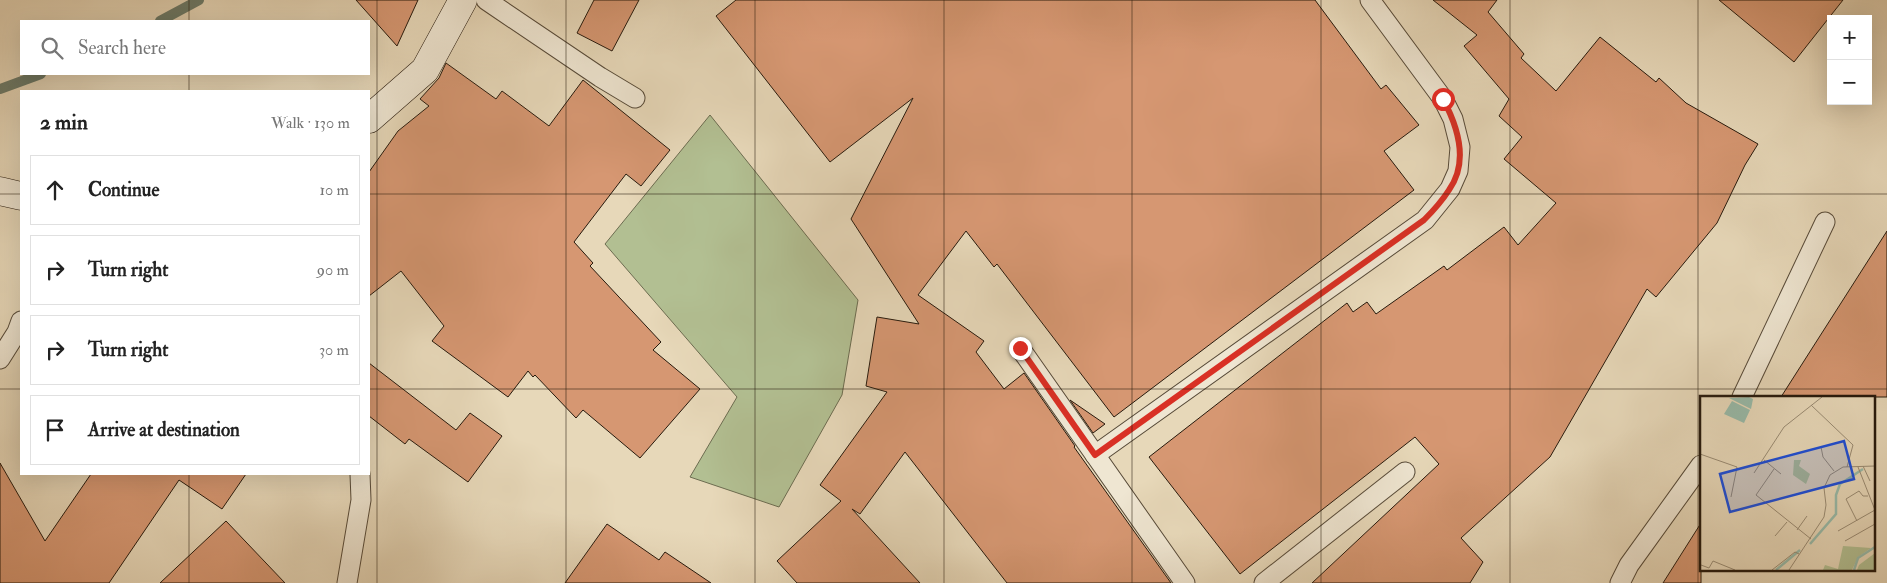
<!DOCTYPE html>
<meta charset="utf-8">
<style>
:root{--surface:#fff;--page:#f6f6f6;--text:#222;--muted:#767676;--line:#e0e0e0}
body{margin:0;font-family:"IM FELL Double Pica",serif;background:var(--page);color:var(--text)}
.controls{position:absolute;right:15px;top:15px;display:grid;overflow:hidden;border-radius:0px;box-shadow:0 5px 20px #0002}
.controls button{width:45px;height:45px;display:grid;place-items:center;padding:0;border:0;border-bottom:1px solid var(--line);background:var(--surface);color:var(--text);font:25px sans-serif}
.stop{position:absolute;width:15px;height:15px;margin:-11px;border:4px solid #d93025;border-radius:50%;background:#fff}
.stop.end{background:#d93025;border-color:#fff;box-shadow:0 1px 5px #0008}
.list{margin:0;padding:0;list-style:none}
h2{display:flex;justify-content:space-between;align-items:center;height:65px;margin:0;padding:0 20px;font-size:21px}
h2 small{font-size:16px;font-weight:400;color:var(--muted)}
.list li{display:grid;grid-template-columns:32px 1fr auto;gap:15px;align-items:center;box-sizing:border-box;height:70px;margin:0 10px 10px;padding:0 10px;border:1px solid var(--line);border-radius:0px}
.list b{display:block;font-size:19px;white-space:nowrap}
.list em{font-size:16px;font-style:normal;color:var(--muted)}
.icon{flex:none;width:28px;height:28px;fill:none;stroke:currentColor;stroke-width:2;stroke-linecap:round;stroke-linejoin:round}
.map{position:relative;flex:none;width:1887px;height:583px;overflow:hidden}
.search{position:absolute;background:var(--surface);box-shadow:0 5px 20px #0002;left:20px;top:20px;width:350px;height:55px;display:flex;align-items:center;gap:12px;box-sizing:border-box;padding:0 18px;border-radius:0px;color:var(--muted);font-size:19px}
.panel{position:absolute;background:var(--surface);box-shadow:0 5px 20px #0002;left:20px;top:90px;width:350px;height:385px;border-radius:0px}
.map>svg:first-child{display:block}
.green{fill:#b2bf92;stroke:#6c6c50}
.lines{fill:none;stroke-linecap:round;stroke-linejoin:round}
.stream{stroke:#6b7b6b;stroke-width:10}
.building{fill:#d69772;stroke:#271a0d}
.service-casing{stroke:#574a38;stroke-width:21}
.secondary-casing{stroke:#271a0d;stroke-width:29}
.service{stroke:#efe6d2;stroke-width:19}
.secondary{stroke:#efe6d2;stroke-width:28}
.route{stroke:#d93025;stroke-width:6}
.grid{fill:none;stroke:#271a0d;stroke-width:1;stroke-opacity:0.55}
.inset-river{fill:none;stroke:#98bbaa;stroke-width:2.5}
.inset-road{fill:none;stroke:#9a8c74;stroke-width:1}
.view{fill:#1d4ed8;fill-opacity:0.15;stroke:#1d4ed8;stroke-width:2.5}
.inset-edge{fill:none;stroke:#271a0d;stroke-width:2.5}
</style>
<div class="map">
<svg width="1887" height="583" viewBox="0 0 1887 583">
<rect width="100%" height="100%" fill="#e7d8b9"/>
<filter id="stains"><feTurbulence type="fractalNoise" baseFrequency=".004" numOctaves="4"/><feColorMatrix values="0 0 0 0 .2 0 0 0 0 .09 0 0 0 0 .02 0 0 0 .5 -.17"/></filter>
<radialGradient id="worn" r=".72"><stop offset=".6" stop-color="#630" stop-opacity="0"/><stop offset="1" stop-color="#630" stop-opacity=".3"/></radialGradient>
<path class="green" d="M 710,115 L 858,300 L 842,395 L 779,507 L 690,477 L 737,397 L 605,244 Z"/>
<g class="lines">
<g class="stream">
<path d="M 160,21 L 199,0"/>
<path d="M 0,89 L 41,74"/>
</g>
</g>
<g class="building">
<path d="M 356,0 L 418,0 L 397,46 Z"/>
<path d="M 594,0 L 639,0 L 612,51 L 577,33 Z"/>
<path d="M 736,0 L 1315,0 L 1381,89 L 1386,85 L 1419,125 L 1384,151 L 1414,190 L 1114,417 L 997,264 L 994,267 L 966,231 L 918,295 L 984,341 L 976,352 L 1004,389 L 1024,373 L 1075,446 L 1074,447 L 1171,583 L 1007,583 L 905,452 L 860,514 L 852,509 L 920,583 L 797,583 L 777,561 L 841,501 L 820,485 L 887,392 L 866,386 L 877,317 L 919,324 L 851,219 L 913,98 L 830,162 L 716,16 Z"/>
<path d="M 1433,0 L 1497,0 L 1488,12 L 1524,54 L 1521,58 L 1556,91 L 1600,37 L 1656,82 L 1659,78 L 1686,103 L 1758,144 L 1745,165 L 1717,223 L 1656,297 L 1647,289 L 1550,457 L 1461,538 L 1483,562 L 1470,583 L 1312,583 L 1439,464 L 1415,437 L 1240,574 L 1149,457 L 1347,303 L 1353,312 L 1367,302 L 1376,314 L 1444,266 L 1447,270 L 1504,227 L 1518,245 L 1556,203 L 1504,159 L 1522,137 L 1499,116 L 1509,99 L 1464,46 L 1477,35 Z"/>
<path d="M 1719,0 L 1843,0 L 1794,62 Z"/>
<path d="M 446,63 L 496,99 L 502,91 L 549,126 L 583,80 L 670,150 L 641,186 L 626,174 L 574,242 L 593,263 L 590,266 L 661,342 L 653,350 L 700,389 L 640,458 L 583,410 L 576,418 L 535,375 L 533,377 L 528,371 L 508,397 L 432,341 L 444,326 L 401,271 L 369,296 L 369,172 L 398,131 L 429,106 L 420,99 L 439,78 Z"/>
<path d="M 1887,231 L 1887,397 L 1781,397 Z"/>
<path d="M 369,363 L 456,430 L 470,413 L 502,436 L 468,482 L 409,439 L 405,444 L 369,416 Z"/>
<path d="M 1070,400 L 1105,424 L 1093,433 Z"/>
<path d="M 0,463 L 45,541 L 91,474 L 246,474 L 222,509 L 179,480 L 109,583 L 0,583 Z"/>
<path d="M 226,521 L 285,583 L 160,583 Z"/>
<path d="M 1701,523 L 1701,583 L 1663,583 Z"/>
<path d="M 607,524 L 659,560 L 665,552 L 711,583 L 565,583 Z"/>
</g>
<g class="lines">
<g class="service-casing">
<g id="service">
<path d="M 486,0 L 600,77 L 635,98"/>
<path d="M 1020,348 L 1185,583"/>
<path d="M 0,359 L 17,332 L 21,321"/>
<path d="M 1742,397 L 1825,222"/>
<path d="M 1095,455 L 1425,220 L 1450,189 L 1458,171 L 1460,147 L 1453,119 L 1443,99 L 1370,0"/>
<path d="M 347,583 L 361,500 L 360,474"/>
<path d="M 1264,583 L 1405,472"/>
<path d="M 1620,583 L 1629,565 L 1701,465"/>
</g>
</g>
<g class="secondary-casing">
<g id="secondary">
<path d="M 369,119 L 425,70 L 463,0"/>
<path d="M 0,191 L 21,196"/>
</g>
</g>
<use href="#service" class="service"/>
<use href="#secondary" class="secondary"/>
</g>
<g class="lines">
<path class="route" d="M 1020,348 L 1095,455 L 1424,220 C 1433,211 1442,201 1449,190 C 1469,162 1458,127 1443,99"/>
</g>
<path class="grid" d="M 189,0 L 189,21M 377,0 L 377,583M 566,0 L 566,583M 755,0 L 755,583M 944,0 L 944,583M 1132,0 L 1132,583M 1321,0 L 1321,583M 1510,0 L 1510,583M 1698,0 L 1698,583M 189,74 L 189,91M 0,194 L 21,194M 369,194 L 1887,194M 0,389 L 21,389M 369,389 L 1887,389M 189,474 L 189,583"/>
<g transform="translate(1700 396)">
<rect width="175" height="175" fill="#e7d8b9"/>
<path d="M 94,64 L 101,64 L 99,70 L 110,78 L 106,88 L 93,79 ZM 143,150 L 171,152 L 158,161 L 152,174 L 123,174 L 125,169 L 138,173 ZM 175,157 L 175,174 L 157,174 L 159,169 Z" fill="#b2bf92"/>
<path d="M 49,1 L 53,3 L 51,13 L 29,2 ZM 32,5 L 50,14 L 44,27 L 24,18 Z" fill="#98bbaa"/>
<path class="inset-river" d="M 110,148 L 136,118 L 136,99 L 140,88 L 163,73M 76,174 L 100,154M 154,174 L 158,162 L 175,151"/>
<path class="inset-road" d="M 111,9 L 153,49 L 147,71M 121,51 L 123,61 L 134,75M 0,58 L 37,71 L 31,101M 64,64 L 81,78M 163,70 L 170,85M 158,71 L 175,114M 74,73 L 56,99 L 111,143M 54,77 L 84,31 L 122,1M 157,125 L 146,103 L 159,95 L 163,100 L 168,100M 97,134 L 107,120M 138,135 L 175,114M 75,140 L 87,126M 145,145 L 175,128M 1,169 L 9,172 L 13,165 L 35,174M 72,174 L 95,156 L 99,158M 89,174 L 124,121 L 126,109 L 124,92 L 130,79 L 143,71 L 175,70"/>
<path class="view" d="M 144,45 L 154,83 L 30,116 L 20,78 Z"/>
<rect width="175" height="175" class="inset-edge"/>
</g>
<rect width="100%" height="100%" filter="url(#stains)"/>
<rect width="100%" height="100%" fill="url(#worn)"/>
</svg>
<div class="controls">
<button>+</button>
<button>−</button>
</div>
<div class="stop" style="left:1443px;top:99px"></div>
<div class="stop end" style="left:1020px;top:348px"></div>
<div class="search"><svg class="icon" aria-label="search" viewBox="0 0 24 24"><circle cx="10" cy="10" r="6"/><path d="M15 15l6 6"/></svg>Search here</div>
<section class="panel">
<h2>2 min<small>Walk · 130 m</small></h2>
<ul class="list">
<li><svg class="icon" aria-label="ahead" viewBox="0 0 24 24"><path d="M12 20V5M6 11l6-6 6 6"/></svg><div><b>Continue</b></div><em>10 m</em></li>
<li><svg class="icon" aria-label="right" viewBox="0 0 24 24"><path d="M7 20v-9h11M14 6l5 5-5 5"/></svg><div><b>Turn right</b></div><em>90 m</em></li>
<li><svg class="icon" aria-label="right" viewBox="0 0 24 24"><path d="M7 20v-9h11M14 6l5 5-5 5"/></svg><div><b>Turn right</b></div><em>30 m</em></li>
<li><svg class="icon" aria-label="arrive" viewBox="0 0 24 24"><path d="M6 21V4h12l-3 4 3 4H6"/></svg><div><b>Arrive at destination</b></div></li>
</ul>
</section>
</div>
